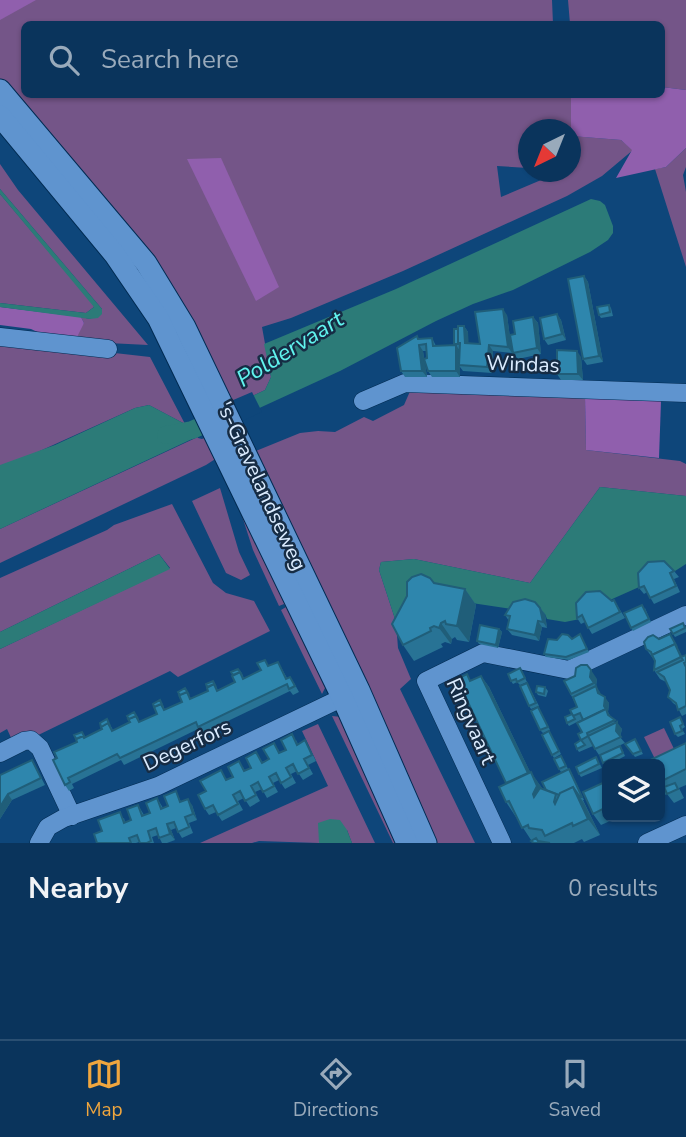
<!DOCTYPE html>
<style>
:root{--surface:#0a345c;--page:#133c62;--text:#f1f3f6;--muted:#9ab;--line:#2a4f72;--accent:#f0a63e}
body{margin:0;font-family:"Nunito Sans",sans-serif;background:var(--page);color:var(--text)}
.controls{position:absolute;right:21px;bottom:21px;display:grid;overflow:hidden;border-radius:10px;box-shadow:0 2px 5px #0004}
.controls button{width:63px;height:63px;display:grid;place-items:center;padding:0;border:0;border-bottom:2px solid var(--line);background:var(--surface);color:var(--text);font:35px sans-serif}
.compass{position:absolute;left:518px;top:119px;width:63px;height:63px;border-radius:50%;background:var(--surface);box-shadow:0 2px 5px #0004;rotate:223deg}
.list{margin:0;padding:0;list-style:none}
h2{display:flex;justify-content:space-between;align-items:center;height:91px;margin:0;padding:0 28px;font-size:30px}
h2 small{font-size:23px;font-weight:400;color:var(--muted)}
.icon{flex:none;width:38px;height:38px;fill:none;stroke:currentColor;stroke-width:2;stroke-linecap:round;stroke-linejoin:round}
.map{position:relative;flex:none;width:686px;height:843px;overflow:hidden}
.search{position:absolute;background:var(--surface);box-shadow:0 2px 5px #0004;left:21px;right:21px;top:21px;height:77px;display:flex;align-items:center;gap:18px;box-sizing:border-box;padding:0 24px;border-radius:10px;color:var(--muted);font-size:26px}
.sheet{height:196px;background:var(--surface)}
nav{display:flex;justify-content:space-around;align-items:center;box-sizing:border-box;height:98px;border-top:2px solid var(--line);background:var(--surface);font-size:19px;color:var(--muted)}
nav a{display:grid;justify-items:center;gap:4px}
nav .on{color:var(--accent)}
.map>svg:first-child{display:block}
.green{fill:#745588;fill-rule:evenodd}
.forest{fill:#905fad}
.water{fill:#2c7b78}
.pier{fill:#0e467a}
.lines{fill:none;stroke-linecap:round;stroke-linejoin:round}
.canal{stroke:#2c7b78;stroke-width:18}
.minor-casing{stroke:#012b52;stroke-width:19}
.secondary-casing{stroke:#012b52;stroke-width:23}
.minor{stroke:#5f94cf;stroke-width:18}
.secondary{stroke:#5f94cf;stroke-width:21}
.wall{fill:#287395}
.shaded-wall{fill:#205e79}
.building{fill:#2e86ad;stroke:#205e79;stroke-width:2}
.labels{text-anchor:middle;dominant-baseline:central;stroke-width:5;stroke-linejoin:round;paint-order:stroke}
.street-label{font-size:21px;fill:#dbecff;stroke:#162c44}
.water-label{font-size:23px;font-style:italic;fill:#61f4ef;stroke:#162c44}
</style>
<div class="map">
<svg width="686" height="843" viewBox="0 0 686 843">
<rect width="100%" height="100%" fill="#0e467a"/>
<g class="green">
<path d="M 0,0 L 552,0 L 553,24 L 24,24 L 24,94 L 572,95 L 572,136 L 621,140 L 633,150 L 602,176 L 567,196 L 403,271 L 291,318 L 262,327 L 271,377 L 265,390 L 223,410 L 170,304 L 0,81 ZM 528,130 L 570,130 L 570,172 L 560,172 L 501,197 L 497,166 L 528,168 Z"/>
<path d="M 568,0 L 686,0 L 686,90 L 662,87 L 662,24 L 570,24 Z"/>
<path d="M 686,148 L 686,167 L 683,175 L 686,192 L 686,267 L 655,169 L 666,167 Z"/>
<path d="M 0,164 L 18,190 L 148,345 L 68,341 L 84,323 L 81,317 L 90,319 L 102,309 L 0,189 Z"/>
<path d="M 0,194 L 93,304 L 94,307 L 86,313 L 0,303 Z"/>
<path d="M 0,340 L 150,357 L 185,424 L 149,405 L 135,408 L 0,469 Z"/>
<path d="M 411,389 L 585,397 L 586,450 L 680,461 L 686,464 L 686,496 L 600,487 L 530,583 L 414,559 L 381,562 L 379,570 L 396,622 L 398,648 L 411,679 L 400,689 L 475,843 L 437,843 L 385,733 L 246,455 L 300,433 L 318,431 L 335,432 L 364,417 L 373,421 L 404,405 Z"/>
<path d="M 230,422 L 240,443 L 206,465 L 0,563 L 0,529 Z"/>
<path d="M 231,482 L 327,684 L 322,694 L 281,610 L 286,607 L 284,604 L 279,606 L 253,550 Z"/>
<path d="M 220,488 L 239,552 L 250,575 L 241,580 L 226,573 L 192,501 Z"/>
<path d="M 172,504 L 213,583 L 226,593 L 254,601 L 270,631 L 178,677 L 170,671 L 28,740 L 13,742 L 7,729 L 0,733 L 0,649 L 170,568 L 159,554 L 0,632 L 0,578 L 107,530 L 114,525 Z"/>
<path d="M 332,716 L 342,717 L 404,843 L 393,843 Z"/>
<path d="M 318,724 L 375,843 L 352,843 L 347,830 L 319,843 L 259,841 L 252,843 L 200,843 L 328,786 L 302,731 Z"/>
<path d="M 664,728 L 675,751 L 656,761 L 644,737 Z"/>
</g>
<g class="forest">
<path d="M 0,0 L 36,0 L 0,20 Z"/>
<path d="M 662,87 L 686,90 L 686,148 L 666,167 L 616,178 L 632,150 L 621,140 L 571,136 L 571,95 L 662,94 Z"/>
<path d="M 221,158 L 279,287 L 256,301 L 187,159 Z"/>
<path d="M 0,307 L 81,317 L 84,323 L 77,337 L 50,338 L 31,329 L 0,325 Z"/>
<path d="M 585,397 L 661,401 L 659,458 L 586,450 Z"/>
</g>
<g class="water">
<path d="M 0,189 L 102,309 L 102,314 L 98,318 L 90,319 L 0,307 L 0,303 L 86,313 L 94,307 L 0,194 Z"/>
<path d="M 591,199 L 600,201 L 605,205 L 613,226 L 613,233 L 608,240 L 590,252 L 513,290 L 473,304 L 436,321 L 340,371 L 201,435 L 223,410 L 265,390 L 271,377 L 264,344 L 396,289 Z"/>
<path d="M 149,405 L 185,424 L 192,439 L 0,529 L 0,465 L 55,445 L 135,408 Z"/>
<path d="M 600,487 L 686,496 L 686,564 L 675,571 L 610,600 L 580,619 L 565,622 L 547,619 L 545,614 L 445,599 L 396,622 L 379,570 L 381,562 L 414,559 L 530,583 Z"/>
<path d="M 159,554 L 170,569 L 0,649 L 0,632 Z"/>
<path d="M 330,819 L 340,820 L 347,830 L 352,843 L 319,843 L 318,823 Z"/>
</g>
<path class="pier" d="M 252,392 L 262,412 L 202,439 L 198,438 L 190,422 L 191,418 Z"/>
<g class="lines">
<path class="canal" d="M 166,435 L 192,430 L 219,418"/>
<g class="minor-casing">
<g id="minor">
<path d="M 0,337 L 108,349"/>
<path d="M 363,401 L 405,383 L 686,393"/>
<path d="M 0,753 L 24,741 L 31,740 L 40,748 L 72,816"/>
<path d="M 39,843 L 48,827 L 64,818 L 158,786 L 354,692"/>
<path d="M 502,843 L 426,681 L 483,653 L 569,670 L 686,615"/>
<path d="M 647,843 L 686,825"/>
</g>
</g>
<g class="secondary-casing">
<g id="secondary">
<path d="M 0,90 L 146,263 L 185,327 L 359,690 L 426,843"/>
<path d="M 0,116 L 115,255 L 158,318 L 342,697 L 407,843"/>
</g>
</g>
<use href="#minor" class="minor"/>
<use href="#secondary" class="secondary"/>
</g>
<g class="wall">
<path d="M 584,276 L 588,282 L 603,362 L 587,365 L 583,359 Z"/>
<path d="M 609,305 L 611,308 L 613,316 L 601,318 L 599,315 Z"/>
<path d="M 557,314 L 561,320 L 566,340 L 548,345 L 544,339 Z"/>
<path d="M 507,315 L 512,353 L 493,351 L 492,373 L 463,371 L 460,367 L 460,377 L 432,377 L 428,371 L 427,351 L 423,351 L 427,377 L 405,377 L 401,371 L 419,339 L 432,338 L 436,346 L 455,345 L 454,344 L 458,329 L 464,326 L 468,332 L 468,344 L 480,344 Z"/>
<path d="M 533,317 L 538,323 L 541,354 L 518,359 L 513,353 L 515,334 Z"/>
<path d="M 581,357 L 583,380 L 561,380 L 557,374 Z"/>
<path d="M 674,571 L 679,577 L 674,579 L 680,592 L 654,604 L 647,592 L 644,594 L 639,588 Z"/>
<path d="M 434,583 L 465,589 L 476,605 L 469,642 L 457,640 L 455,637 L 452,639 L 451,644 L 445,642 L 441,644 L 443,647 L 414,661 L 403,645 Z"/>
<path d="M 614,600 L 625,618 L 592,634 L 585,622 L 581,624 L 577,618 Z"/>
<path d="M 540,608 L 545,614 L 547,628 L 542,627 L 539,641 L 512,635 L 507,629 L 509,621 L 505,615 Z"/>
<path d="M 645,608 L 651,622 L 633,631 L 631,628 Z"/>
<path d="M 683,623 L 686,628 L 686,632 L 675,637 L 673,634 Z"/>
<path d="M 499,629 L 502,632 L 498,648 L 479,644 L 477,641 Z"/>
<path d="M 670,634 L 682,657 L 686,655 L 686,714 L 682,716 L 677,706 L 673,703 L 668,697 L 670,690 L 666,682 L 660,679 L 654,670 L 655,661 L 646,649 L 659,639 Z"/>
<path d="M 582,638 L 589,652 L 569,660 L 546,657 L 544,654 L 557,640 Z"/>
<path d="M 278,662 L 287,678 L 294,683 L 299,692 L 293,695 L 290,691 L 203,733 L 200,728 L 124,765 L 121,760 L 72,784 L 74,788 L 69,791 L 65,785 L 57,758 L 85,738 L 102,729 L 107,719 L 113,730 L 130,722 L 134,712 L 140,722 L 157,714 L 162,703 L 165,710 L 182,702 L 185,688 L 191,699 L 208,691 L 213,681 L 218,690 L 235,682 L 241,672 L 244,678 Z"/>
<path d="M 520,668 L 527,682 L 520,685 L 517,682 L 513,684 L 511,681 Z"/>
<path d="M 481,676 L 489,687 L 530,772 L 542,788 L 546,790 L 571,772 L 584,800 L 583,800 L 600,835 L 584,842 L 582,839 L 574,843 L 533,843 L 506,802 L 507,784 L 471,680 Z"/>
<path d="M 597,679 L 596,686 L 601,695 L 609,703 L 608,712 L 612,719 L 622,729 L 620,737 L 625,743 L 599,755 L 593,746 L 579,752 L 577,749 L 581,740 L 583,719 L 569,726 L 567,723 L 572,714 L 577,707 L 564,681 Z"/>
<path d="M 527,683 L 539,706 L 531,709 L 529,706 Z"/>
<path d="M 545,687 L 548,691 L 546,697 L 538,695 L 536,692 Z"/>
<path d="M 538,707 L 550,730 L 543,733 L 540,730 Z"/>
<path d="M 680,717 L 685,727 L 682,729 L 685,734 L 678,737 L 675,734 Z"/>
<path d="M 549,731 L 561,754 L 554,758 L 552,755 Z"/>
<path d="M 635,739 L 643,754 L 635,757 L 625,744 Z"/>
<path d="M 296,740 L 298,744 L 309,747 L 316,761 L 308,765 L 313,774 L 303,780 L 297,771 L 291,774 L 296,783 L 285,789 L 279,780 L 273,783 L 278,792 L 267,798 L 262,789 L 255,792 L 260,801 L 250,807 L 244,798 L 238,801 L 243,810 L 222,821 L 216,812 L 209,815 L 205,809 L 227,780 L 233,777 L 243,767 L 245,771 L 251,768 L 256,752 L 262,762 L 269,759 L 278,749 L 280,753 L 286,750 Z"/>
<path d="M 686,743 L 686,785 L 679,788 L 684,798 L 674,803 L 667,794 L 660,797 L 660,764 Z"/>
<path d="M 622,749 L 625,756 L 606,766 L 603,763 Z"/>
<path d="M 596,757 L 602,768 L 581,777 L 579,774 Z"/>
<path d="M 563,759 L 568,769 L 561,772 L 559,769 Z"/>
<path d="M 32,760 L 45,785 L 12,800 L 0,819 L 0,775 Z"/>
<path d="M 607,781 L 607,817 L 619,817 L 601,825 L 593,814 Z"/>
<path d="M 176,791 L 181,802 L 192,805 L 197,820 L 189,823 L 193,833 L 182,838 L 176,828 L 171,830 L 175,840 L 167,843 L 162,843 L 158,835 L 152,837 L 154,843 L 140,843 L 139,842 L 136,843 L 97,843 L 102,831 L 124,818 L 125,822 L 131,820 L 138,805 L 144,815 L 150,813 L 157,798 L 163,808 L 168,806 Z"/>
</g>
<g class="shaded-wall">
<path d="M 584,276 L 588,282 L 603,362 L 599,356 Z"/>
<path d="M 503,309 L 507,315 L 512,353 L 508,347 Z"/>
<path d="M 557,314 L 561,320 L 566,340 L 562,334 Z"/>
<path d="M 533,317 L 538,323 L 541,354 L 537,348 Z"/>
<path d="M 464,326 L 468,332 L 469,349 L 465,343 Z"/>
<path d="M 419,345 L 423,351 L 427,377 L 422,371 Z"/>
<path d="M 456,345 L 460,351 L 459,365 L 460,367 L 460,377 L 456,371 Z"/>
<path d="M 489,345 L 493,351 L 492,373 L 487,367 Z"/>
<path d="M 577,351 L 581,357 L 583,380 L 578,374 Z"/>
<path d="M 465,589 L 476,605 L 469,642 L 457,626 Z"/>
<path d="M 540,608 L 545,614 L 547,628 L 543,622 Z"/>
<path d="M 538,621 L 542,627 L 539,641 L 535,635 Z"/>
<path d="M 441,623 L 452,639 L 451,644 L 439,628 Z"/>
<path d="M 499,629 L 502,632 L 498,648 L 496,645 Z"/>
<path d="M 670,634 L 674,640 L 685,662 L 681,657 Z"/>
<path d="M 591,670 L 597,679 L 596,686 L 600,692 L 602,699 L 598,693 L 596,686 L 590,677 Z"/>
<path d="M 481,676 L 489,687 L 536,784 L 528,773 Z"/>
<path d="M 605,697 L 609,703 L 608,712 L 613,721 L 608,715 L 604,706 Z"/>
<path d="M 617,722 L 622,729 L 620,737 L 616,731 Z"/>
<path d="M 531,772 L 542,788 L 544,810 L 533,794 Z"/>
<path d="M 573,787 L 584,803 L 600,835 L 588,819 Z"/>
<path d="M 8,794 L 12,800 L 0,819 L 0,807 Z"/>
<path d="M 188,799 L 192,805 L 197,820 L 193,814 Z"/>
<path d="M 167,824 L 171,830 L 175,840 L 170,834 Z"/>
</g>
<g class="building">
<path d="M 584,276 L 599,356 L 583,359 L 568,279 Z"/>
<path d="M 609,305 L 610,312 L 599,315 L 597,307 Z"/>
<path d="M 503,309 L 508,347 L 489,345 L 487,367 L 459,365 L 460,343 L 458,343 L 458,326 L 464,326 L 465,343 L 480,344 L 475,312 Z"/>
<path d="M 557,314 L 562,334 L 544,339 L 540,318 Z"/>
<path d="M 533,317 L 537,348 L 513,353 L 510,335 L 515,334 L 513,321 Z"/>
<path d="M 454,329 L 458,329 L 458,343 L 460,344 L 454,344 Z"/>
<path d="M 417,336 L 418,339 L 432,338 L 433,346 L 456,345 L 456,371 L 428,371 L 424,359 L 427,358 L 426,344 L 419,345 L 422,371 L 401,371 L 397,348 Z"/>
<path d="M 557,350 L 577,351 L 578,374 L 557,374 Z"/>
<path d="M 664,561 L 674,571 L 670,573 L 676,586 L 650,598 L 644,586 L 639,588 L 638,573 L 648,562 Z"/>
<path d="M 421,574 L 430,578 L 434,583 L 465,589 L 457,626 L 446,624 L 445,621 L 441,623 L 439,628 L 434,626 L 430,628 L 431,631 L 403,645 L 392,624 L 407,596 L 407,582 L 412,577 Z"/>
<path d="M 600,591 L 612,601 L 614,600 L 620,612 L 588,628 L 582,615 L 577,618 L 576,603 L 586,592 Z"/>
<path d="M 525,599 L 535,602 L 540,608 L 543,622 L 538,621 L 535,635 L 507,629 L 510,616 L 505,615 L 513,602 Z"/>
<path d="M 642,605 L 649,619 L 631,628 L 624,613 Z"/>
<path d="M 683,623 L 685,628 L 673,634 L 670,629 Z"/>
<path d="M 480,625 L 499,629 L 496,645 L 477,641 Z"/>
<path d="M 562,634 L 568,635 L 572,639 L 580,634 L 587,649 L 566,657 L 544,654 L 548,639 L 557,640 Z"/>
<path d="M 670,634 L 677,647 L 675,644 L 652,655 L 651,652 L 646,649 L 644,642 L 648,637 L 653,635 L 659,639 Z"/>
<path d="M 675,644 L 681,657 L 654,670 L 655,661 L 652,655 Z"/>
<path d="M 686,655 L 686,662 L 684,663 L 686,667 L 686,706 L 678,710 L 676,703 L 668,697 L 670,690 L 664,677 L 657,672 L 683,660 L 681,657 Z"/>
<path d="M 265,660 L 268,666 L 278,662 L 286,679 L 290,677 L 295,686 L 289,689 L 287,684 L 198,727 L 196,722 L 120,758 L 117,754 L 68,778 L 70,782 L 65,785 L 53,760 L 57,758 L 54,752 L 77,742 L 76,739 L 83,736 L 84,738 L 102,729 L 101,727 L 108,723 L 112,731 L 130,722 L 128,719 L 136,716 L 139,722 L 157,714 L 154,707 L 161,704 L 164,710 L 182,702 L 179,695 L 187,692 L 190,699 L 208,691 L 207,688 L 214,684 L 217,691 L 235,682 L 232,676 L 240,672 L 243,679 L 261,670 L 257,663 Z"/>
<path d="M 581,665 L 587,665 L 591,670 L 590,677 L 594,683 L 571,694 L 564,681 L 575,676 L 576,668 Z"/>
<path d="M 520,668 L 525,678 L 517,682 L 516,679 L 511,681 L 508,674 Z"/>
<path d="M 238,669 L 242,675 L 240,672 L 233,675 L 231,672 Z"/>
<path d="M 467,674 L 470,681 L 481,676 L 528,773 L 506,783 L 457,679 Z"/>
<path d="M 213,681 L 216,687 L 214,684 L 207,687 L 206,684 Z"/>
<path d="M 527,683 L 536,703 L 529,706 L 520,686 Z"/>
<path d="M 537,686 L 545,687 L 544,694 L 536,692 Z"/>
<path d="M 596,686 L 598,693 L 605,697 L 604,706 L 606,709 L 583,720 L 580,713 L 573,716 L 570,710 L 577,707 L 573,697 Z"/>
<path d="M 185,688 L 189,695 L 187,692 L 180,695 L 178,692 Z"/>
<path d="M 160,700 L 163,707 L 161,704 L 154,707 L 153,704 Z"/>
<path d="M 538,707 L 548,727 L 540,730 L 531,711 Z"/>
<path d="M 606,709 L 608,715 L 615,720 L 587,733 L 588,736 L 581,740 L 578,734 L 582,732 L 577,723 Z"/>
<path d="M 134,712 L 138,719 L 136,716 L 129,719 L 127,716 Z"/>
<path d="M 572,714 L 575,719 L 567,723 L 565,717 Z"/>
<path d="M 680,717 L 683,724 L 680,726 L 682,731 L 675,734 L 670,722 Z"/>
<path d="M 107,719 L 110,726 L 108,723 L 101,727 L 100,723 Z"/>
<path d="M 617,722 L 616,731 L 621,737 L 595,749 L 588,736 Z"/>
<path d="M 549,731 L 559,751 L 552,755 L 542,735 Z"/>
<path d="M 82,732 L 85,738 L 83,736 L 76,739 L 74,735 Z"/>
<path d="M 292,734 L 297,745 L 305,740 L 312,755 L 304,759 L 309,768 L 298,774 L 293,764 L 286,768 L 291,777 L 281,783 L 276,773 L 269,777 L 274,786 L 263,792 L 258,782 L 251,786 L 256,795 L 245,801 L 240,791 L 233,795 L 238,804 L 218,815 L 213,805 L 205,809 L 198,795 L 206,791 L 200,781 L 221,770 L 226,780 L 233,777 L 228,767 L 239,761 L 244,771 L 251,768 L 246,758 L 256,752 L 262,763 L 269,759 L 263,749 L 274,743 L 279,753 L 286,750 L 281,740 Z"/>
<path d="M 635,739 L 641,751 L 633,754 L 625,744 Z"/>
<path d="M 581,740 L 585,745 L 577,749 L 575,744 Z"/>
<path d="M 686,743 L 686,769 L 660,782 L 660,764 L 642,764 Z"/>
<path d="M 620,746 L 623,753 L 603,763 L 600,755 Z"/>
<path d="M 561,756 L 566,766 L 559,769 L 554,759 Z"/>
<path d="M 596,757 L 599,764 L 579,774 L 576,767 Z"/>
<path d="M 32,760 L 41,778 L 8,794 L 0,807 L 0,775 Z"/>
<path d="M 569,769 L 582,797 L 580,797 L 573,787 L 559,795 L 546,790 L 542,782 Z"/>
<path d="M 531,772 L 537,786 L 533,794 L 534,797 L 540,788 L 556,794 L 554,802 L 555,804 L 560,793 L 573,787 L 588,819 L 573,826 L 572,823 L 545,836 L 542,830 L 529,828 L 528,825 L 522,828 L 509,801 L 506,802 L 499,787 Z"/>
<path d="M 607,781 L 607,807 L 593,814 L 583,792 Z"/>
<path d="M 675,783 L 678,789 L 667,794 L 664,787 Z"/>
<path d="M 176,791 L 180,802 L 188,799 L 193,814 L 185,817 L 189,827 L 178,832 L 174,822 L 167,824 L 170,834 L 159,838 L 156,828 L 148,831 L 151,841 L 147,843 L 140,843 L 137,835 L 129,838 L 131,843 L 97,843 L 94,834 L 102,831 L 98,820 L 120,812 L 124,823 L 131,820 L 127,809 L 138,805 L 142,816 L 150,813 L 146,803 L 157,798 L 161,809 L 168,806 L 164,796 Z"/>
<path d="M 536,838 L 538,841 L 550,843 L 534,843 L 531,841 Z"/>
</g>
<g class="labels">
<g class="street-label">
<text transform="translate(523 364) rotate(2)">Windas</text>
<text transform="translate(262 486) rotate(65)">'s-Gravelandseweg</text>
<text transform="translate(471 721) rotate(66)">Ringvaart</text>
<text transform="translate(187 745) rotate(-25)">Degerfors</text>
</g>
<g class="water-label">
<text transform="translate(290 349) rotate(-32)">Poldervaart</text>
</g>
</g>
</svg>
<div class="controls">
<button><svg class="icon" aria-label="layers" viewBox="0 0 24 24"><path d="M12 4l9 5-9 5-9-5zM3 14l9 5 9-5"/></svg></button>
</div>
<svg class="compass" viewBox="-18 -18 36 36"><path d="M0-13l5 13h-10z" fill="#e53935"/><path d="M0 13l5-13h-10z" fill="#9ab"/></svg>
<div class="search"><svg class="icon" aria-label="search" viewBox="0 0 24 24"><circle cx="10" cy="10" r="6"/><path d="M15 15l6 6"/></svg>Search here</div>
</div>
<section class="sheet">
<h2>Nearby<small>0 results</small></h2>
<ul class="list">
</ul>
</section>
<nav>
<a class="on"><svg class="icon" aria-label="map" viewBox="0 0 24 24"><path d="M3 6l6-2 6 2 6-2v14l-6 2-6-2-6 2zM9 4v14M15 6v14"/></svg>Map</a>
<a><svg class="icon" aria-label="directions" viewBox="0 0 24 24"><path d="M12 3l9 9-9 9-9-9zM9 14v-3h6M13 9l2 2-2 2"/></svg>Directions</a>
<a><svg class="icon" aria-label="saved" viewBox="0 0 24 24"><path d="M7 4h10v16l-5-4-5 4z"/></svg>Saved</a>
</nav>
